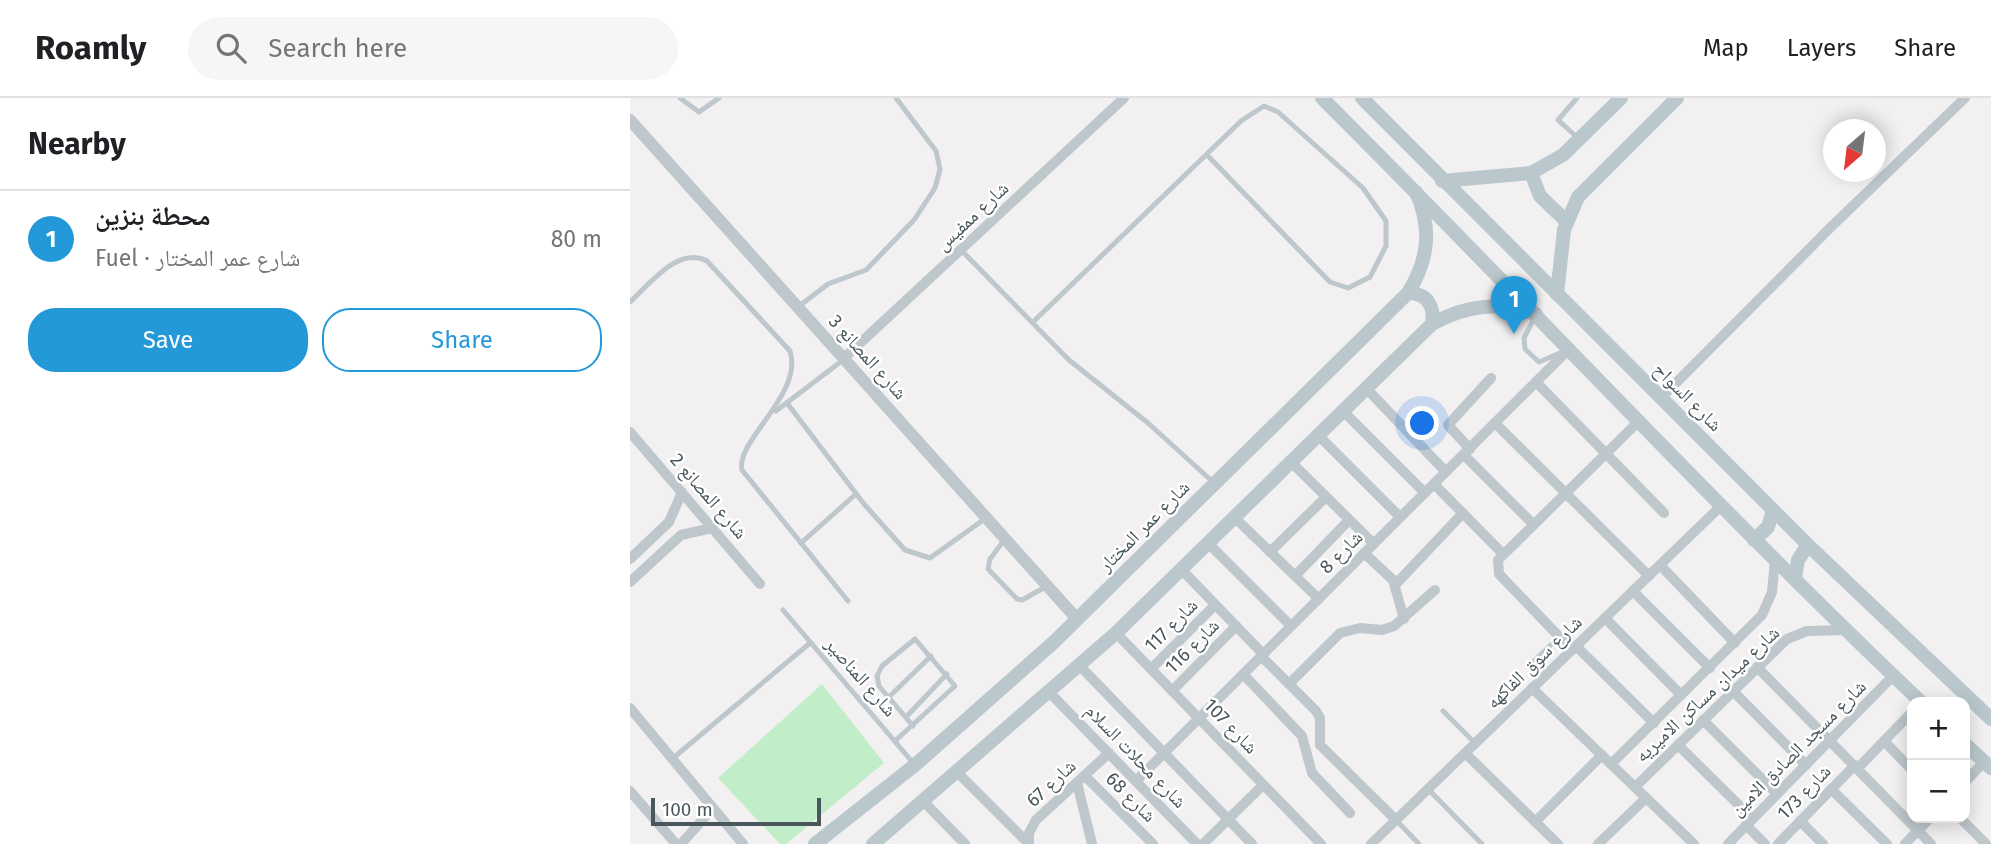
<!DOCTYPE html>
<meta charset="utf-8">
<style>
:root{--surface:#fff;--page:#f6f6f6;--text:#202124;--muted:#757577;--line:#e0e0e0;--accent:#2499d9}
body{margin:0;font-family:"Fira Sans","Noto Naskh Arabic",sans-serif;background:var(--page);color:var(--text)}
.controls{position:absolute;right:21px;bottom:21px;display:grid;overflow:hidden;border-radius:14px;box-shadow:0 4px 18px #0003}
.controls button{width:63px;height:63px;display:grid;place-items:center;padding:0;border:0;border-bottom:2px solid var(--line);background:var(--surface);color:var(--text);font:35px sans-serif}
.compass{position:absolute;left:1193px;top:21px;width:63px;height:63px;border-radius:50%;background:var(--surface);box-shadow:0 4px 18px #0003;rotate:208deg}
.scale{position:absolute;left:21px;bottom:18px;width:170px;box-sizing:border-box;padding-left:7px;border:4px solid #49575c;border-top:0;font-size:19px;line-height:24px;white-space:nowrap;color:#49575c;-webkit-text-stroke:5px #fff;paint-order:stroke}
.you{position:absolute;left:793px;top:326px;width:24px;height:24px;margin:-18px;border:5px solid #fff;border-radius:50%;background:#1a73e8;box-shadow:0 0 0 10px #1a73e833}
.badge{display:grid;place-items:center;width:46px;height:46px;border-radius:50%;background:var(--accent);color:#fff;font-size:23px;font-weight:700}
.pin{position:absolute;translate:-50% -58px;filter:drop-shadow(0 2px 4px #0008)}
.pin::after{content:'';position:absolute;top:37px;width:24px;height:21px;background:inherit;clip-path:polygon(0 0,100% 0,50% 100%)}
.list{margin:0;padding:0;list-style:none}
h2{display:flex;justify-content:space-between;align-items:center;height:91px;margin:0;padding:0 28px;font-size:30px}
h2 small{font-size:23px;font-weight:400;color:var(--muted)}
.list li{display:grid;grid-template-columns:46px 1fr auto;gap:21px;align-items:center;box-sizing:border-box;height:98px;padding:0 28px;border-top:2px solid var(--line)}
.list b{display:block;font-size:26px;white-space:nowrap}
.list p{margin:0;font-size:23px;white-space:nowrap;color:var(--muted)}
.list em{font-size:23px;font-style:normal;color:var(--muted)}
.actions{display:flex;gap:14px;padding:21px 28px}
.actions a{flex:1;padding:16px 0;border:2px solid var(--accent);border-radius:28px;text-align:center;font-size:24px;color:var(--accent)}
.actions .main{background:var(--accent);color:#fff}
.icon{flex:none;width:38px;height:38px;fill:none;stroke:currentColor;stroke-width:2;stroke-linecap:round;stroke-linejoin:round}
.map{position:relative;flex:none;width:1361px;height:746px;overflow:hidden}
header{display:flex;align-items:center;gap:42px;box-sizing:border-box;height:98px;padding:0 35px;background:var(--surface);border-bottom:2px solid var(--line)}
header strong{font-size:33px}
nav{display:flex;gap:38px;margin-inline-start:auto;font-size:24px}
.search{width:490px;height:63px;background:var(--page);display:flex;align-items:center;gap:18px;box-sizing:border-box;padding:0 24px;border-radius:38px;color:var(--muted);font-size:26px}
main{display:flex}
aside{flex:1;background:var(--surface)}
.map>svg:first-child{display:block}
.green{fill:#c1edc9}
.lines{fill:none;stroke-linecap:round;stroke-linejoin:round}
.service{stroke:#bdc7cc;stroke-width:5}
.minor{stroke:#bdc7cc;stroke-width:10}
.tertiary{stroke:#bdc7cc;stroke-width:12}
.secondary{stroke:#bac8cd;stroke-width:14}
.labels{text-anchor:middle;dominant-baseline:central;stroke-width:5;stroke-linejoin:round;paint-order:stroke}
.street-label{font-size:19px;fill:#49575c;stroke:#fff}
</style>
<header>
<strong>Roamly</strong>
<div class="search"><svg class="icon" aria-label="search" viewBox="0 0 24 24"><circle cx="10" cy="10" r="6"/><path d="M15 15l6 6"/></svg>Search here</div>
<nav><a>Map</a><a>Layers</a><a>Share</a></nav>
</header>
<main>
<aside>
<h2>Nearby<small></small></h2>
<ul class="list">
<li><span class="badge">1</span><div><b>محطة بنزين</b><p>Fuel · شارع عمر المختار</p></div><em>80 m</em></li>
</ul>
<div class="actions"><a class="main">Save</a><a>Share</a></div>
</aside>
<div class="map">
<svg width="1361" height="746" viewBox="0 0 1361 746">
<rect width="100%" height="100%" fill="#f2f0f1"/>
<path class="green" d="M 192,586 L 254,665 L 156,746 L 150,746 L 88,680 Z"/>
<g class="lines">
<g class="service">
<path d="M 50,0 L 69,14 L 89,0"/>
<path d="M 947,0 L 928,22 L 949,41"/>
<path d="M 331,152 L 439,262 L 518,325 L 583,384"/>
<path d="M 0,204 C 21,185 48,148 77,163 L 160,253 C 174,296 105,343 112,372 L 218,503"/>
<path d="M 168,209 L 198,186 L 236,172 L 284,122 L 305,90 L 310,71 L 306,53 L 266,0"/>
<path d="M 905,219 L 894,240 L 895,251 L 909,264 L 930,255"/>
<path d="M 403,224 L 611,23 L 634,8 L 648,14 L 733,90 L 756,123 L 756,148 L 740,179 L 718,190 L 700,184 L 578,58"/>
<path d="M 157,305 L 234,406 L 275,452 L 300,460 L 356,420"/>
<path d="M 146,313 L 213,262"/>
<path d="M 375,441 L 360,461 L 358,471 L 387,501 L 392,502 L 417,488"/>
<path d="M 171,445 L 226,396"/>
<path d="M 153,512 L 285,667"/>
<path d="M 902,565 L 929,539"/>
<path d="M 259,599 L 301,558"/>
<path d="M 813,613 L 845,645"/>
<path d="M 276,619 L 317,576"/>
<path d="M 265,643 L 325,588 L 285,541 L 252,568 L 247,578 L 249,588 L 283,628"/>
<path d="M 42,661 L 180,545"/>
<path d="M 797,690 L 852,746"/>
<path d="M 765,721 L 789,746"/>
</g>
<g class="minor">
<path d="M 213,261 L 494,0"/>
<path d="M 906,284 L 1034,415"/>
<path d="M 735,289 L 816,374"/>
<path d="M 1031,300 L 1201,129 L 1335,0"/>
<path d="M 713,313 L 795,395"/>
<path d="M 865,325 L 1019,478"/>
<path d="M 0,334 L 130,486"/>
<path d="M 688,337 L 770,419"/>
<path d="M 840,351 L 818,327 L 861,280"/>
<path d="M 834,357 L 903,426"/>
<path d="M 661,364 L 744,446"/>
<path d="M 804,386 L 872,455"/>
<path d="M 604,419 L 689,501"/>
<path d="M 578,445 L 661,528"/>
<path d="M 640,454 L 696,399"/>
<path d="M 734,455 L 763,482 L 774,521"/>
<path d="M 0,461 L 39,424 L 52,394"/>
<path d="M 1030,467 L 1105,545"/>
<path d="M 551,471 L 633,556"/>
<path d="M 665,478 L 719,422"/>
<path d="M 0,484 L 51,437 L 82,430"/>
<path d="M 765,487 L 833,415"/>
<path d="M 1003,493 L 1080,570"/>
<path d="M 975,520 L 1051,597"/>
<path d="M 486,535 L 691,746"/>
<path d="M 946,548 L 1024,625"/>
<path d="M 942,552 L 869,476 L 868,462 L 1010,322"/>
<path d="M 631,558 L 686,613 L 690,620 L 690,647 L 765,721"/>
<path d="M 450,568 L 622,746"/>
<path d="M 1127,569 L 1301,746"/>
<path d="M 521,571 L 585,507"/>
<path d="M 613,576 L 672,638 L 682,675 L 720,715"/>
<path d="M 659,586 L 710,535 L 730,530 L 752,532 L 764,528 L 805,492"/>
<path d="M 902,590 L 1064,746"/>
<path d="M 542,593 L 606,528"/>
<path d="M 1103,593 L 1176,667"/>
<path d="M 420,595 L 567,746"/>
<path d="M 0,610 L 113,746"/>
<path d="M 1073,622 L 1147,696"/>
<path d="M 1254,643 L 1282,672"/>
<path d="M 1048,647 L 1122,720"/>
<path d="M 835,655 L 928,746"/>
<path d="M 981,666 L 1132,517 L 1142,494 L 1145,462"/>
<path d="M 1227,671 L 1282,614"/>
<path d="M 328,675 L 399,746"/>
<path d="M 455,678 L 523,746"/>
<path d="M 506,683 L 940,250"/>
<path d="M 1335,684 L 1354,664"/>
<path d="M 447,685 L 462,746"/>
<path d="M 1005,689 L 1157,541 L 1177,533 L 1217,532"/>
<path d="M 1201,691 L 1257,746"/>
<path d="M 0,693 L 46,746"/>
<path d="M 294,704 L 335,746"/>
<path d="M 1330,720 L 1356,746"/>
<path d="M 1170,723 L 1193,746"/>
<path d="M 905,724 L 972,657"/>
<path d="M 1116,727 L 1135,746"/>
<path d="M 51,746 L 83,710"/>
<path d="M 399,746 L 399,735 L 406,722 L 479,655"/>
<path d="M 573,746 L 633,687"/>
<path d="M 741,746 L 1092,407"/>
<path d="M 968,746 L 1016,700"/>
<path d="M 1098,746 L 1263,578"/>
<path d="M 1148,746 L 1225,667"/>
<path d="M 1275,746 L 1300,720"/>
</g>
<path class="tertiary" d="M 0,22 L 447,521"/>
<g class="secondary">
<path d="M 692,0 C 893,200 1085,409 1291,604"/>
<path d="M 732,0 L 1178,447 L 1361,621"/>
<path d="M 901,75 L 910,98 L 936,123"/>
<path d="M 812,83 L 901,75 L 933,57 L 991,0"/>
<path d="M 778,195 C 797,195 805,208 802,226"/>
<path d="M 927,196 L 934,132 L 948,99 L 1047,0"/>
<path d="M 1124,442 L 1138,429 L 1143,412"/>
<path d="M 1165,480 L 1168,462 L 1178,447"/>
<path d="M 1335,646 L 1361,670"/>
<path d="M 185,746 L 285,667 L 424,544 L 778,195 C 799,161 802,130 786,94"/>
<path d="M 243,746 L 486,535 L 802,226 C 836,207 869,203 906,216"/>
</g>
</g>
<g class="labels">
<g class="street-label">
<text transform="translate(342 118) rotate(-43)">شارع ممفيس</text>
<text transform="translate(238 259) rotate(48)">شارع المصانع 3</text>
<text transform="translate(1058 299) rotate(45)">شارع السواح</text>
<text transform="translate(79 398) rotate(49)">شارع المصانع 2</text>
<text transform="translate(514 428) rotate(-45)">شارع عمر المختار</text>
<text transform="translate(711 454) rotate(-45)">شارع 8</text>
<text transform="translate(541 527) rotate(-45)">شارع 117</text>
<text transform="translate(562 548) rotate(-45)">شارع 116</text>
<text transform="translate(904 564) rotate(-44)">شارع سوق الفاكهه</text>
<text transform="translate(231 579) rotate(49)">شارع المناصير</text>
<text transform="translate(1077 596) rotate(-43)">شارع ميدان مساكن الاميريه</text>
<text transform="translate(601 628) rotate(46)">شارع 107</text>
<text transform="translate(1168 650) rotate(-45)">شارع مسجد الصادق الامين</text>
<text transform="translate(506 658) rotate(46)">شارع محلات السلام</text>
<text transform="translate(421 685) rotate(-43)">شارع 67</text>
<text transform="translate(1174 694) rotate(-46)">شارع 173</text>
<text transform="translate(501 699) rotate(45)">شارع 68</text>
</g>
</g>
</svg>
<div class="controls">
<button>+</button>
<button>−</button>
</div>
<svg class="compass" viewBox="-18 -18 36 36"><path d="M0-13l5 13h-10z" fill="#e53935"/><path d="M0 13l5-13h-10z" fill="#757577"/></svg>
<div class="scale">100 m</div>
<div class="you"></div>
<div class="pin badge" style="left:884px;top:236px">1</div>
</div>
</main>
